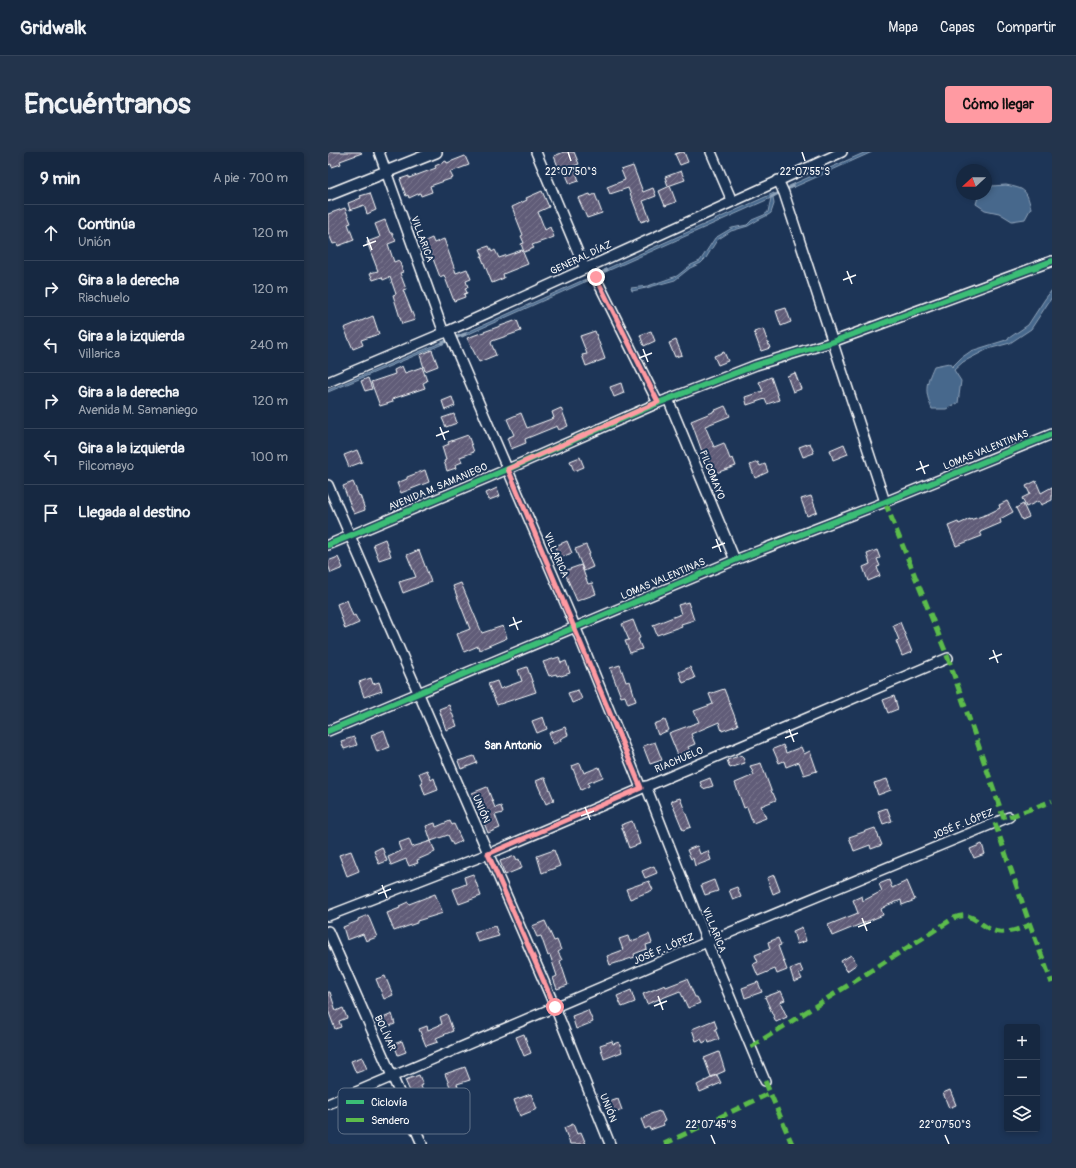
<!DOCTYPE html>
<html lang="es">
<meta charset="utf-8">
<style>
:root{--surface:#162841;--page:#23344c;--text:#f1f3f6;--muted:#9ea6b1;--line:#35445a;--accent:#ff9aa2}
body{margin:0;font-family:Pangolin,sans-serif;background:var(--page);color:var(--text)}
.controls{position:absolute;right:12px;bottom:12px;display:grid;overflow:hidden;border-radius:4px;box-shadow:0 2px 6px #0003}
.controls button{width:36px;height:36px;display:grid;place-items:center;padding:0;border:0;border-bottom:1px solid var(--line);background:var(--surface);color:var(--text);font:20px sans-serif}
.compass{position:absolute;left:628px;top:12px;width:36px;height:36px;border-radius:50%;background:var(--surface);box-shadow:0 2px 6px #0003;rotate:249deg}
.stop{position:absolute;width:12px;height:12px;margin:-9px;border:3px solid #ff9aa2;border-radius:50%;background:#fff}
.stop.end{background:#ff9aa2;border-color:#fff;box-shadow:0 1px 4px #0008}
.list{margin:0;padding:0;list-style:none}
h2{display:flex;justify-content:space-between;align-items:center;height:52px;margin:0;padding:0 16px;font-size:17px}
h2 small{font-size:13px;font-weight:400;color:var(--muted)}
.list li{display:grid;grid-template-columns:26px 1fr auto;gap:12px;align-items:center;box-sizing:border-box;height:56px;padding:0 16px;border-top:1px solid var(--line)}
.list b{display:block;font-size:15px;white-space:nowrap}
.list p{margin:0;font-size:13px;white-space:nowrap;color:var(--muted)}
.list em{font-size:13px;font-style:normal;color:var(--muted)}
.icon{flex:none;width:22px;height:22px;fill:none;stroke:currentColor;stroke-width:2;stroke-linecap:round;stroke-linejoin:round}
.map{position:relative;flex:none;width:724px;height:992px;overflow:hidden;border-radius:4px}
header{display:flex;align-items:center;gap:24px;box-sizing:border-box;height:56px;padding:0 20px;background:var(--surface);border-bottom:1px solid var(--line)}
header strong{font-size:19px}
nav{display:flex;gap:22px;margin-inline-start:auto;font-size:14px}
.intro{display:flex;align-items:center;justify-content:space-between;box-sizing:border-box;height:96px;padding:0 24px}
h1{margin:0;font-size:28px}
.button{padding:10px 18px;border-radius:4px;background:var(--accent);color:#111;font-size:14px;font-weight:700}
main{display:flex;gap:24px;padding:0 24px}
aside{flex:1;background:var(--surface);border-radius:4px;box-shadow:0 2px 6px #0003}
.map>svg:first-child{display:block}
.water{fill:#46678c;stroke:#90a4ba}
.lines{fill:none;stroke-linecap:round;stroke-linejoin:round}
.stream{stroke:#90a4ba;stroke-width:3}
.building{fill:url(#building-hatch);stroke:#fff}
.minor-casing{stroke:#fff;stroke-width:12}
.tertiary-casing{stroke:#fff;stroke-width:14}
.minor{stroke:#1d3557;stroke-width:9}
.tertiary{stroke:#1d3557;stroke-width:11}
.quiet{stroke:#5cbc4b;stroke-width:5;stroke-dasharray:10 5;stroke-linecap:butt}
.cycleway-casing{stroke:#1d3557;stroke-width:8}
.cycleway{stroke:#3abd76;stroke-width:6}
.route{stroke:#ff9aa2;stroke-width:5}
.ticks{fill:none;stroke:#fff;stroke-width:1.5}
.labels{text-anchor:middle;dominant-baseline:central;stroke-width:4;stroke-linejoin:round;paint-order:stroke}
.street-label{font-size:10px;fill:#fff;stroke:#1d3557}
.neighbourhood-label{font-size:11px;font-weight:bold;fill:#fff;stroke:#1d3557}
.key{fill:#1d3557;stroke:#617289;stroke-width:1}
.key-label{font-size:11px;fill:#fff}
.ticks-label{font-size:10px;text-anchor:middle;fill:#fff;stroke:#1d3557;stroke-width:4;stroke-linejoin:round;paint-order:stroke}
</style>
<header>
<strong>Gridwalk</strong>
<nav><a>Mapa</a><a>Capas</a><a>Compartir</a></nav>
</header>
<div class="intro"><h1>Encuéntranos</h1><a class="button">Cómo llegar</a></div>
<main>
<aside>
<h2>9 min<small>A pie · 700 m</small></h2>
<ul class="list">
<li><svg class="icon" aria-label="ahead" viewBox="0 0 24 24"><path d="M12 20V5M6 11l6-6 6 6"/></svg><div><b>Continúa</b><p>Unión</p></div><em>120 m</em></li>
<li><svg class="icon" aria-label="right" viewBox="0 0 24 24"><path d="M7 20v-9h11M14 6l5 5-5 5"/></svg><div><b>Gira a la derecha</b><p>Riachuelo</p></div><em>120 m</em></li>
<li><svg class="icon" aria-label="left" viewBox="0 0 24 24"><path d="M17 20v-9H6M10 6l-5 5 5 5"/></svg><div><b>Gira a la izquierda</b><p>Villarica</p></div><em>240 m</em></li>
<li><svg class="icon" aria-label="right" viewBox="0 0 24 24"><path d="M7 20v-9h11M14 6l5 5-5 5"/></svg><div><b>Gira a la derecha</b><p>Avenida M. Samaniego</p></div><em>120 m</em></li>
<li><svg class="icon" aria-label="left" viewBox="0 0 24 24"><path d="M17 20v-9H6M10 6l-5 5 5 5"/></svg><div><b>Gira a la izquierda</b><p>Pilcomayo</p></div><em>100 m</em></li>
<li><svg class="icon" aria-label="arrive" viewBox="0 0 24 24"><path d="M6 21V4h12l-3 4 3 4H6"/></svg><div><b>Llegada al destino</b></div></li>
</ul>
</aside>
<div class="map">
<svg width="724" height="992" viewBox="0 0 724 992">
<defs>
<pattern id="building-hatch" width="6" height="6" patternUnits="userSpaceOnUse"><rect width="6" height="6" fill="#605c78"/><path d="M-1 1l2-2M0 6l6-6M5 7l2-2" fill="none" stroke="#78748c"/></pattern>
</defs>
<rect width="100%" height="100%" fill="#1d3557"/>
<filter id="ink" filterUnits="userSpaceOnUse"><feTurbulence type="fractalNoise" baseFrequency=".025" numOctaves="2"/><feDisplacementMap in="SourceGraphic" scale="8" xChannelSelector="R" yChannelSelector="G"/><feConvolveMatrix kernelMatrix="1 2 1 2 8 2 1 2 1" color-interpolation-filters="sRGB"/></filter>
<g filter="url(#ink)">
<g class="water">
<path d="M 538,0 L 544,0 L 462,37 L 461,34 Z"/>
<path d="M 678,33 C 697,37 698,37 703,56 L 697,67 L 684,69 L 671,61 L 657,58 L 648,52 L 651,42 L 658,42 L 658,37 L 664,34 Z"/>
<path d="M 446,41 L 447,44 L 445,45 L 446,52 L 443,61 L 440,63 L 430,68 L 420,74 L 403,79 L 389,88 L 378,106 L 373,111 L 362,116 L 347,128 L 318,136 L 304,139 L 303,136 L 320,134 L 349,124 L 363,113 L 372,109 L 387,86 L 404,76 L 419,73 L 424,68 L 436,63 L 440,60 L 443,46 L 277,120 L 276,118 Z"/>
<path d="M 260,126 L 261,128 L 134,185 L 133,183 Z"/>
<path d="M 724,138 L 724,145 L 703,177 L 682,191 L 660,197 L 635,210 L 626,218 L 633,229 L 630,251 L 618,257 L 604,257 C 596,238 598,232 606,214 L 621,211 L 624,215 L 633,206 L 643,199 L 678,188 L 700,173 L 717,147 Z"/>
<path d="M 117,189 L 117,191 L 0,240 L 0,238 Z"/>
</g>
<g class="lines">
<g class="stream">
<path d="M 443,45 L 465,34"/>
<path d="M 257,129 L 279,118"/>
<path d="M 114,191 L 137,182"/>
</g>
</g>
<g class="building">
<path d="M 0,0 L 33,0 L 34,1 L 12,9 L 13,12 L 4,15 L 3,12 L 0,13 Z"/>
<path d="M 236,0 L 246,0 L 251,12 L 246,14 L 251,29 L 242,32 L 236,18 L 232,20 L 226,4 Z"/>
<path d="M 353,0 L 356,0 L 360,10 L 352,13 L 347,2 Z"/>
<path d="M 137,4 L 141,13 L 122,20 L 125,26 L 102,34 L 104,40 L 93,44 L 92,41 L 81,46 L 80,43 L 78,44 L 72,27 L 81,24 L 81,26 L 108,16 L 107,14 L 118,9 L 119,11 Z"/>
<path d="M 305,14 L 315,40 L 325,36 L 328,44 L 315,49 L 322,67 L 313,70 L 300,36 L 282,42 L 279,35 L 297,28 L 293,18 Z"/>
<path d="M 353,19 L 357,28 L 340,34 L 337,25 Z"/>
<path d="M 342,34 L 348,50 L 337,54 L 331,39 Z"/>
<path d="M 214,39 L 221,55 L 210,60 L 217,78 L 222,75 L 226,85 L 204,93 L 206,96 L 196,100 L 193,92 L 196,91 L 193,84 L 195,83 L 184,55 L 199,48 L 198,46 Z"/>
<path d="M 42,41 L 48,58 L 39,62 L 36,53 L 22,58 L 20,51 L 33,46 L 32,44 Z"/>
<path d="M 262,42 L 263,44 L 267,42 L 274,61 L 259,66 L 250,46 Z"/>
<path d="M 17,56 L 23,71 L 20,72 L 26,88 L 10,94 L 9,91 L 5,92 L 0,80 L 0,62 Z"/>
<path d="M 57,68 L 62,81 L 64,81 L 68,89 L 60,92 L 66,110 L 71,108 L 75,120 L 72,121 L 78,137 L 75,138 L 87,168 L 74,172 L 65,143 L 68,142 L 62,125 L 55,128 L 54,125 L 45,128 L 42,121 L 50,119 L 39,90 L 52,85 L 47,72 Z"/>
<path d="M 104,86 L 106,91 L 116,87 L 128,121 L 139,117 L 143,127 L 138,129 L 140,135 L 137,136 L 139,141 L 136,142 L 137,145 L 126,149 L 116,123 L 112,125 L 102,99 L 98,100 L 95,90 Z"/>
<path d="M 161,94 L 164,100 L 167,98 L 171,106 L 194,98 L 200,112 L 175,122 L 176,126 L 164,131 L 153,104 L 155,104 L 152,97 Z"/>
<path d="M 458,156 L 463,170 L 453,174 L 448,159 Z"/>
<path d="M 45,164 L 51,182 L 33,188 L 35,193 L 25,197 L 16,176 Z"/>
<path d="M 189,168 L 193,179 L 164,189 L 163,191 L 168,203 L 151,210 L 139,186 Z"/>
<path d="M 435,177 L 442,196 L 433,199 L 426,180 Z"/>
<path d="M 267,179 L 277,207 L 258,214 L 254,203 L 259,202 L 252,184 Z"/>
<path d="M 323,179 L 327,189 L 316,194 L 312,183 Z"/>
<path d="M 348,188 L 354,203 L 347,205 L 341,191 Z"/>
<path d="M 104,198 L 110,214 L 97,219 L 92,203 Z"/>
<path d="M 396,200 L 400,209 L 390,213 L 386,204 Z"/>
<path d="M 74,214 L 77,221 L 94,215 L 99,229 L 95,231 L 97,236 L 64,247 L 65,250 L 52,254 L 43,230 L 67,222 L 66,218 Z"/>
<path d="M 467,221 L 473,237 L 465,240 L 459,224 Z"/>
<path d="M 443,225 L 451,248 L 439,252 L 437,247 L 419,253 L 417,245 L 435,239 L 431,230 Z"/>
<path d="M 40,226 L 44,237 L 37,239 L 33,229 Z"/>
<path d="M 293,231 L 296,241 L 286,245 L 282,235 Z"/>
<path d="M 124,245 L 127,254 L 117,258 L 114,249 Z"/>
<path d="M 397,254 L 402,264 L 377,274 L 386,295 L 396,291 L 402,307 L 405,306 L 408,314 L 385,322 L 379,304 L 376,305 L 363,269 L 385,260 L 385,259 Z"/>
<path d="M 233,256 L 240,274 L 231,278 L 229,274 L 197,287 L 198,291 L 183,297 L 179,286 L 186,283 L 179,267 L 193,261 L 199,276 L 226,266 L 224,260 Z"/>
<path d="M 126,262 L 129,271 L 118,275 L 114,266 Z"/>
<path d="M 140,283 L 146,300 L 132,305 L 134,310 L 127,313 L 128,316 L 119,319 L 116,309 L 118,308 L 114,295 L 121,292 L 120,290 Z"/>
<path d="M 482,291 L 486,301 L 475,305 L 471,295 Z"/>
<path d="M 516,292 L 520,302 L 505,308 L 502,298 Z"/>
<path d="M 29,298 L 34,310 L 21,315 L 16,303 Z"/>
<path d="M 252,305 L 256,315 L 246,319 L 242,309 Z"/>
<path d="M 430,310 L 432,314 L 437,312 L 440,320 L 427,326 L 422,313 Z"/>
<path d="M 97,318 L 101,330 L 73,341 L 69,331 L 79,327 L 79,325 Z"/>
<path d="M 708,329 L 713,341 L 724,335 L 724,348 L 713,353 L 711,349 L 698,355 L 694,346 L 702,342 L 698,334 Z"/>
<path d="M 25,330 L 31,344 L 32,343 L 37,358 L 26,362 L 15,334 Z"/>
<path d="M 169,336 L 172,344 L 161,348 L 158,341 Z"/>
<path d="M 483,344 L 489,360 L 479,364 L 473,347 Z"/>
<path d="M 679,349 L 685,360 L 672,367 L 673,371 L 652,380 L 654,384 L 628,394 L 620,374 L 630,370 L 631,372 L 642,367 L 642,368 L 660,362 L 672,356 L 671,353 Z"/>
<path d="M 695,352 L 701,365 L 694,368 L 688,356 Z"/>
<path d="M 57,387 L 63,404 L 51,408 L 45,392 Z"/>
<path d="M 239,389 L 244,401 L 231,406 L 227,394 Z"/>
<path d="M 258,393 L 262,402 L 260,403 L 265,415 L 256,419 L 247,397 Z"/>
<path d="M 91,398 L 103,430 L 75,441 L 71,430 L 88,425 L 79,403 Z"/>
<path d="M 549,398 L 552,406 L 549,407 L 552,414 L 549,415 L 552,424 L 540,429 L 535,415 L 542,412 L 539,402 Z"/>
<path d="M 10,405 L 15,416 L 3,421 L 0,413 L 0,409 Z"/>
<path d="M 253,413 L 260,432 L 264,431 L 268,442 L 249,449 L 236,419 Z"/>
<path d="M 133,431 L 154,481 L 175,474 L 179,486 L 151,498 L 150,494 L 136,500 L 129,482 L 142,477 L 125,434 Z"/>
<path d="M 19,448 L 25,464 L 27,463 L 31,471 L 17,477 L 9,452 Z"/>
<path d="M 360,450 L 366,468 L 353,472 L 354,474 L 329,483 L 325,473 L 353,462 L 350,453 Z"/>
<path d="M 305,468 L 312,486 L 310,487 L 314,497 L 302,501 L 297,489 L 301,488 L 294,472 Z"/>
<path d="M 572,470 L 584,500 L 574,504 L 568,489 L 571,488 L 565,473 Z"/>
<path d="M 231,505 L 233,511 L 238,509 L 242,521 L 233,524 L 232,523 L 229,524 L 228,522 L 221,524 L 215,510 Z"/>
<path d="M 292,513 L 298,530 L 302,529 L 308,549 L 300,552 L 297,544 L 293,545 L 282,516 Z"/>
<path d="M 199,515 L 208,540 L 169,553 L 160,532 L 169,529 L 172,537 L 194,529 L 190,518 Z"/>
<path d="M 362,515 L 367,526 L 355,531 L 351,520 Z"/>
<path d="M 43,526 L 45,532 L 51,530 L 54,539 L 36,545 L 31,530 Z"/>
<path d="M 396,537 L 410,573 L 394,579 L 391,570 L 363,582 L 367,592 L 360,595 L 363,601 L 351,606 L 341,581 L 371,570 L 366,559 L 385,552 L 381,542 Z"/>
<path d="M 250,538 L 254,547 L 244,551 L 240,541 Z"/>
<path d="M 566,544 L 570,557 L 560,561 L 555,548 Z"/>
<path d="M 121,553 L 129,574 L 118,578 L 111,557 Z"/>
<path d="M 215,565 L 219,577 L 209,581 L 204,569 Z"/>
<path d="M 337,568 L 341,578 L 330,583 L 326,572 Z"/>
<path d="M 237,575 L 240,583 L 232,587 L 233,589 L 225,592 L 221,581 Z"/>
<path d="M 56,578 L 62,595 L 49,600 L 43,583 Z"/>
<path d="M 26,585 L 29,593 L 16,597 L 13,589 Z"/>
<path d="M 327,590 L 334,608 L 322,612 L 315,594 Z"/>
<path d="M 455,593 L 458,601 L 473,595 L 476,602 L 482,599 L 489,619 L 476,623 L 471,610 L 458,615 L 456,609 L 451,611 L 445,597 Z"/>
<path d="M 414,603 L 417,611 L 402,616 L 399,608 Z"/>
<path d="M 146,604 L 149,611 L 133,617 L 130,609 Z"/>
<path d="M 252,611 L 256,621 L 271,615 L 275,625 L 260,631 L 261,634 L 253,638 L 244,614 Z"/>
<path d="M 433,611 L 444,641 L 445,641 L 448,648 L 433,654 L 438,666 L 425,671 L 419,655 L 416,656 L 407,631 L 426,623 L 422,614 Z"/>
<path d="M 99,618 L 103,628 L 106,626 L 110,638 L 97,643 L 93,631 L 95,631 L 91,621 Z"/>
<path d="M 215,626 L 217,626 L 226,648 L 218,652 L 208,629 Z"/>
<path d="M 382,626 L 385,634 L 375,637 L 372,630 Z"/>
<path d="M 559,627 L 563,638 L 550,643 L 546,631 Z"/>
<path d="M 159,635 L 167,656 L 173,654 L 175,661 L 167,663 L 172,676 L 160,681 L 144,641 Z"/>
<path d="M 352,646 L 363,675 L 355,678 L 343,649 Z"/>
<path d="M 559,656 L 564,669 L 555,672 L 550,659 Z"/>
<path d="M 122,669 L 124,673 L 126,672 L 134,689 L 125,693 L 120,683 L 103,689 L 98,674 L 107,671 L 108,675 Z"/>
<path d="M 304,669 L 312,692 L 301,696 L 293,673 Z"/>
<path d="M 547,676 L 554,693 L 543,697 L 542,693 L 526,699 L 521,685 Z"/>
<path d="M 81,687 L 84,695 L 103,689 L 107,700 L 89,708 L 90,711 L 81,714 L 78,707 L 63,713 L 60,705 L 73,699 L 70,691 Z"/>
<path d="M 654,692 L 657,702 L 646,706 L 642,697 Z"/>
<path d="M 369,694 L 372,702 L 380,699 L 383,708 L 367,714 L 365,706 L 363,707 L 359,698 Z"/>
<path d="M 54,695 L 59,709 L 51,712 L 46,699 Z"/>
<path d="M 226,698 L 232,714 L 214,721 L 209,704 Z"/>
<path d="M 23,699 L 31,719 L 19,724 L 11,703 Z"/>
<path d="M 187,704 L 189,708 L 191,707 L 194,716 L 177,723 L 172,709 Z"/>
<path d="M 326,714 L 329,721 L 317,726 L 314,719 Z"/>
<path d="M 145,722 L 153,744 L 131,752 L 125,737 L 138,732 L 136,725 Z"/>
<path d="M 446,723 L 452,739 L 445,742 L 439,726 Z"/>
<path d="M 386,728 L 390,739 L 377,743 L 373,733 Z"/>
<path d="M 561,728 L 564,736 L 579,729 L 587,748 L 574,753 L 573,748 L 560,753 L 553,757 L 555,763 L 504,784 L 500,773 L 530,761 L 525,748 L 534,744 L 535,749 L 554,739 L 551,732 Z"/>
<path d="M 321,729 L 325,738 L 302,747 L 298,737 Z"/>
<path d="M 409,735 L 413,745 L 405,748 L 401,738 Z"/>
<path d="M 107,742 L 115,761 L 89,769 L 89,771 L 66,779 L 59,761 L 72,756 L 71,754 L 80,750 L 81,752 Z"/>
<path d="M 40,763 L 49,785 L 38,789 L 35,782 L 19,788 L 15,775 L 30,769 L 30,767 Z"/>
<path d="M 217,769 L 226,789 L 229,788 L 233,798 L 230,800 L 234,808 L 232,809 L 240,833 L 229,837 L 225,826 L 229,824 L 222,803 L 220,804 L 213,784 L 209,785 L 204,774 Z"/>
<path d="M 167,774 L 171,784 L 150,790 L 146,780 Z"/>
<path d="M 474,775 L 478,789 L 469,792 L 465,779 Z"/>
<path d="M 321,782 L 324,791 L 318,793 L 319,797 L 306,802 L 307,805 L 282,813 L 279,804 L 295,798 L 291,787 L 300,784 L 302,790 Z"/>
<path d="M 450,786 L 453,793 L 450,794 L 459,818 L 449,822 L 447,817 L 430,824 L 425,812 L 430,810 L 427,803 L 442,797 L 440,790 Z"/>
<path d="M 523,803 L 529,812 L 519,819 L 513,809 Z"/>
<path d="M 472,813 L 475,820 L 471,821 L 474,827 L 466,830 L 462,817 Z"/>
<path d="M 57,824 L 65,843 L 56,847 L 48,827 Z"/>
<path d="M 359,827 L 367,845 L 369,845 L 372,851 L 360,856 L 352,839 L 319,852 L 315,842 L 337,833 L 338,835 Z"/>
<path d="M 430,830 L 434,840 L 417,846 L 414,836 Z"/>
<path d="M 303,838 L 307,850 L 294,855 L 289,844 Z"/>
<path d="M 453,839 L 457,848 L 452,850 L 459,865 L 448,870 L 437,845 Z"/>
<path d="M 0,840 L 2,840 L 8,859 L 15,856 L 19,866 L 11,869 L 13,875 L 7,877 L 0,858 Z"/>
<path d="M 260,858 L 265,870 L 248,877 L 244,864 Z"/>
<path d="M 64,862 L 67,872 L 59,875 L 55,866 Z"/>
<path d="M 119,862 L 125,879 L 108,886 L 110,890 L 98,894 L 91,877 L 99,874 L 100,878 L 114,872 L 112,865 Z"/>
<path d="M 386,868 L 389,876 L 387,877 L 391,887 L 381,891 L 380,888 L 375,891 L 373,887 L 368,889 L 364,877 Z"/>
<path d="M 196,882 L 203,901 L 196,904 L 188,885 Z"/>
<path d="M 74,889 L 78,900 L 70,903 L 66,892 Z"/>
<path d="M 284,889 L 285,892 L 291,890 L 294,900 L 276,907 L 272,893 Z"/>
<path d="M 391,900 L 397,919 L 383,925 L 376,906 Z"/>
<path d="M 34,905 L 39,917 L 28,921 L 23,909 Z"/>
<path d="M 137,915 L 142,928 L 129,932 L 130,935 L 123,937 L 117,922 Z"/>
<path d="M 91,923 L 95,933 L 93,934 L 96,942 L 85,946 L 77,928 Z"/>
<path d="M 389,923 L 393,931 L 372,940 L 369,933 Z"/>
<path d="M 622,938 L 628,953 L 621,956 L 615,941 Z"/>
<path d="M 203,942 L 209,957 L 192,964 L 186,948 Z"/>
<path d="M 290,947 L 294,958 L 285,962 L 281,950 Z"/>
<path d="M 331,959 L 331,960 L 333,960 L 337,969 L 335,970 L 336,973 L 322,978 L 321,975 L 317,977 L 313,967 L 318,966 L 317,964 Z"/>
<path d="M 245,972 L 249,982 L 253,980 L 258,992 L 242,992 L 236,976 Z"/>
</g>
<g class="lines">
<g class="minor-casing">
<g id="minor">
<path d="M 51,0 L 116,181"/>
<path d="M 208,0 L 257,117"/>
<path d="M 383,0 L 404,49"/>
<path d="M 450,28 L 456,41 L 557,350"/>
<path d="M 262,114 L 330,251"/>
<path d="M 120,179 L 247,474 L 313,636"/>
<path d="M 0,230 L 120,179 L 514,0"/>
<path d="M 340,247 L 407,408"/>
<path d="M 0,333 L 227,855 L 282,992"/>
<path d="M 0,393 L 180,317 L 330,251 L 428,213 L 504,190 L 724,109"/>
<path d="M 0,579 L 407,408 L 557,350 L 724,282"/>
<path d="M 318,634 L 379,790 L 437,929"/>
<path d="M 0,764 L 160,702 L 620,506"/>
<path d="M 0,779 L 94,992"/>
<path d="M 0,952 L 379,790 L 681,665"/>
</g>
</g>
<g class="tertiary-casing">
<path id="tertiary" d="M 0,43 L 108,0"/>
</g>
<use href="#minor" class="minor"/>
<use href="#tertiary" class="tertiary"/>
<g class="quiet">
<path d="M 557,350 L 620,506 L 676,667"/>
<path d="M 681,665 L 724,649"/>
<path d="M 667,671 L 702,773 L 724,831"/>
<path d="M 423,895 L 626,766 C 646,757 652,777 671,780 C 682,781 692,777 702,773"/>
<path d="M 437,929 L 464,992"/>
<path d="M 336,992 L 442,941"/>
</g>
<g class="cycleway-casing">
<g id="cycleway">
<path d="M 0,393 L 180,317 L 330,251 L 428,213 L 504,190 L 724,109"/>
<path d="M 0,579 L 407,408 L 557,350 L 724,282"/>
</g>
</g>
<use href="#cycleway" class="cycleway"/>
</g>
</g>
<g class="lines" filter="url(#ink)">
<path class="route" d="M 227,855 L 160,702 L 313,636 L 180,317 L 330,250 L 268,125"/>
</g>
<path class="ticks" d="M 240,0 L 243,9M 474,0 L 477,9M 39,85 L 44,98M 35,94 L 48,89M 519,119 L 524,132M 515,128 L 528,123M 315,197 L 320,210M 311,206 L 324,201M 112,275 L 117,288M 108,284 L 121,279M 592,309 L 597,322M 588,318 L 601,313M 388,387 L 393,400M 384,396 L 397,391M 185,465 L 190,478M 181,474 L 194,469M 665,498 L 670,511M 661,507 L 674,502M 461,577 L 466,590M 457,586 L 470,581M 257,655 L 262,668M 253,664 L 266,659M 54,733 L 59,746M 50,742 L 63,737M 534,766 L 539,779M 530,775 L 543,770M 330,844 L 335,858M 326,854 L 339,849M 383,983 L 387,992M 617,983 L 621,992"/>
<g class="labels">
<g class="street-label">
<text transform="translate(94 87) rotate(70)">VILLARICA</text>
<text transform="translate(253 106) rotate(-25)">GENERAL DÍAZ</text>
<text transform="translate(658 298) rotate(-22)">LOMAS VALENTINAS</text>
<text transform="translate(384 323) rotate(68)">PILCOMAYO</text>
<text transform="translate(110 335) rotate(-23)">AVENIDA M. SAMANIEGO</text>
<text transform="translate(228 403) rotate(67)">VILLARICA</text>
<text transform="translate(335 427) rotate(-23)">LOMAS VALENTINAS</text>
<text transform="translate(351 608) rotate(-23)">RIACHUELO</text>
<text transform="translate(153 657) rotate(67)">UNIÓN</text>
<text transform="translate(635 672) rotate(-22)">JOSÉ F. LÓPEZ</text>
<text transform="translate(386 778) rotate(68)">VILLARICA</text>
<text transform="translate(336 797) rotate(-23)">JOSÉ F. LÓPEZ</text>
<text transform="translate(57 881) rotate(66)">BOLÍVAR</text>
<text transform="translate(280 956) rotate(68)">UNIÓN</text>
</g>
<g class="neighbourhood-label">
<text x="185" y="593">San Antonio</text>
</g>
</g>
<rect x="10" y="936" width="132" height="46" rx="6" class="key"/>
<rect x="18" y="948" width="18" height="4" fill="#3abd76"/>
<rect x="18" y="966" width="18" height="4" fill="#5cbc4b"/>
<g class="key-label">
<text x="43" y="954">Ciclovía</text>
<text x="43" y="972">Sendero</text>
</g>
<g class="ticks-label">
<text x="243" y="23">22°07'50"S</text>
<text x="477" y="23">22°07'55"S</text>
<text x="383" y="976">22°07'45"S</text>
<text x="617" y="976">22°07'50"S</text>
</g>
</svg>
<div class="controls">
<button>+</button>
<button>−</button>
<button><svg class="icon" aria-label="layers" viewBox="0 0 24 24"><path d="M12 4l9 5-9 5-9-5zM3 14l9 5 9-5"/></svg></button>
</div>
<svg class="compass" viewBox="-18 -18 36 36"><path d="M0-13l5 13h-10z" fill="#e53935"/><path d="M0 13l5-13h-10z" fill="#9ea6b1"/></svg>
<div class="stop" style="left:227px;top:855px"></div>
<div class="stop end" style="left:268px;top:125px"></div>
</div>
</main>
